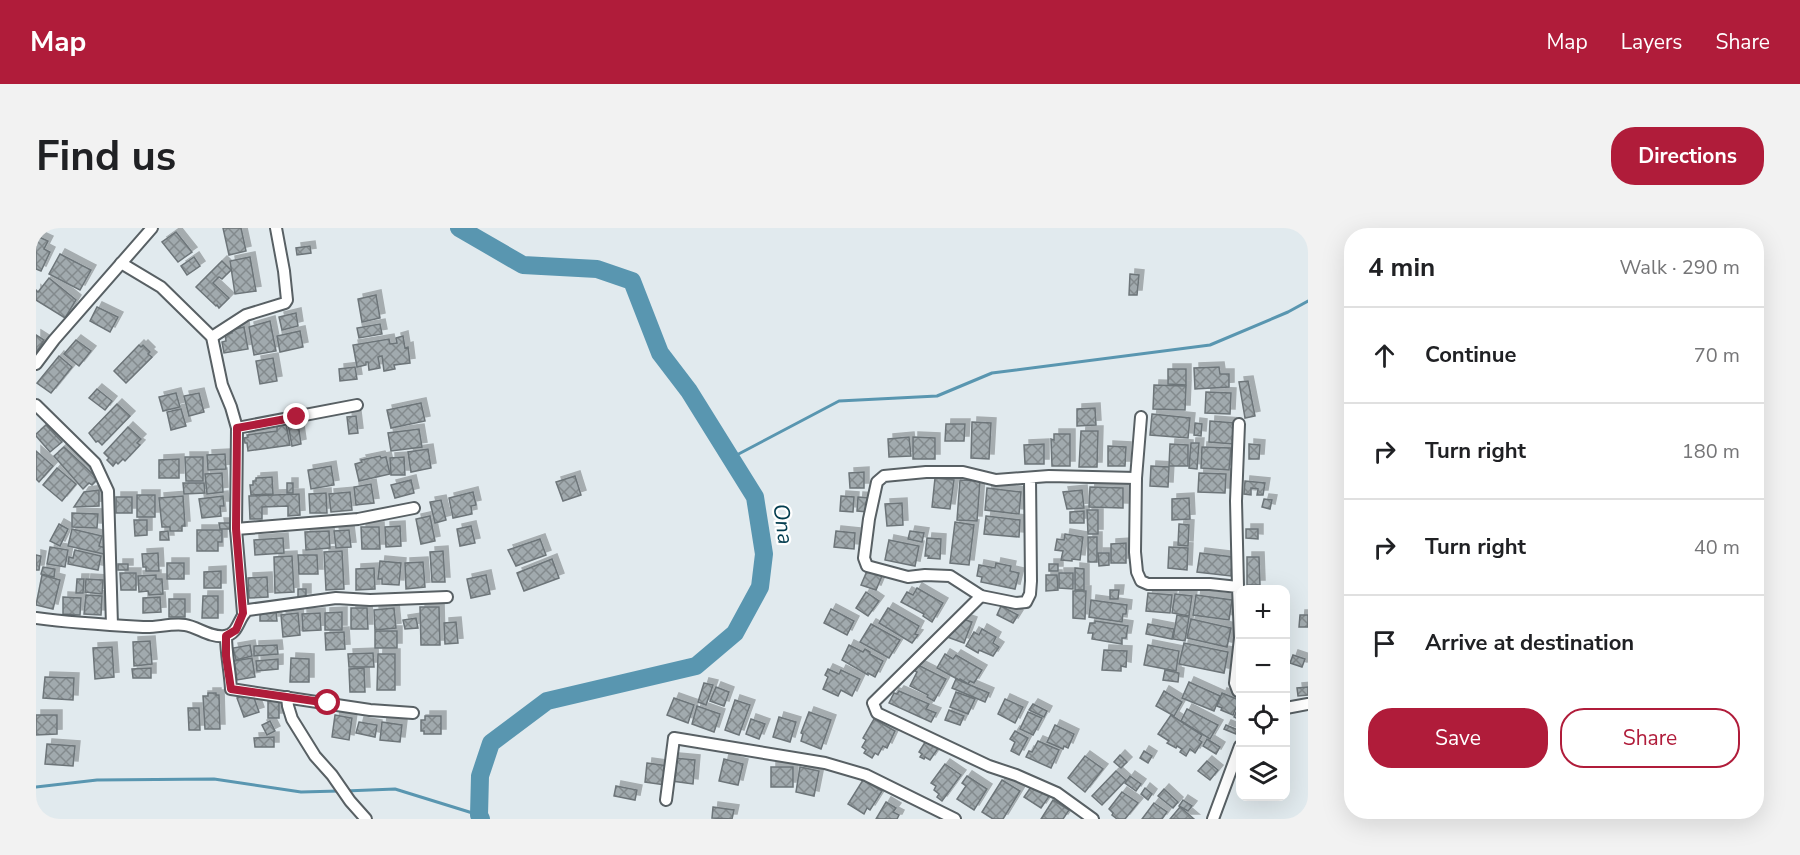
<!DOCTYPE html>
<meta charset="utf-8">
<style>
:root{--surface:#fff;--page:#f2f2f2;--text:#202124;--muted:#757577;--line:#e0e0e0;--accent:#b01c3a}
body{margin:0;font-family:"Nunito Sans",sans-serif;background:var(--page);color:var(--text)}
.controls{position:absolute;right:18px;bottom:18px;display:grid;overflow:hidden;border-radius:12px;box-shadow:0 6px 24px #0002}
.controls button{width:54px;height:54px;display:grid;place-items:center;padding:0;border:0;border-bottom:2px solid var(--line);background:var(--surface);color:var(--text);font:30px sans-serif}
.stop{position:absolute;width:18px;height:18px;margin:-14px;border:4px solid #b01c3a;border-radius:50%;background:#fff}
.stop.end{background:#b01c3a;border-color:#fff;box-shadow:0 2px 6px #0008}
.list{margin:0;padding:0;list-style:none}
h2{display:flex;justify-content:space-between;align-items:center;height:78px;margin:0;padding:0 24px;font-size:26px}
h2 small{font-size:20px;font-weight:400;color:var(--muted)}
.list li{display:grid;grid-template-columns:39px 1fr auto;gap:18px;align-items:center;box-sizing:border-box;height:96px;padding:0 24px;border-top:2px solid var(--line)}
.list b{display:block;font-size:22px;white-space:nowrap}
.list em{font-size:20px;font-style:normal;color:var(--muted)}
.actions{display:flex;gap:12px;padding:18px 24px}
.actions a{flex:1;padding:14px 0;border:2px solid var(--accent);border-radius:24px;text-align:center;font-size:21px;color:var(--accent)}
.actions .main{background:var(--accent);color:#fff}
.icon{flex:none;width:33px;height:33px;fill:none;stroke:currentColor;stroke-width:2;stroke-linecap:round;stroke-linejoin:round}
.map{position:relative;flex:none;width:1272px;height:591px;overflow:hidden;border-radius:24px}
header{display:flex;align-items:center;gap:36px;box-sizing:border-box;height:84px;padding:0 30px;background:var(--accent);color:#fff}
header strong{font-size:28px}
nav{display:flex;gap:33px;margin-inline-start:auto;font-size:21px}
.intro{display:flex;align-items:center;justify-content:space-between;box-sizing:border-box;height:144px;padding:0 36px}
h1{margin:0;font-size:42px}
.button{padding:15px 27px;border-radius:24px;background:var(--accent);color:#fff;font-size:21px;font-weight:700}
main{display:flex;gap:36px;padding:0 36px}
aside{flex:1;background:var(--surface);border-radius:24px;box-shadow:0 6px 24px #0002}
.map>svg:first-child{display:block}
.lines{fill:none;stroke-linecap:round;stroke-linejoin:round}
.stream{stroke:#5996b0;stroke-width:3}
.river{stroke:#5996b0;stroke-width:18}
.building{fill:url(#building-cross-hatch);stroke:#6d7579;stroke-width:1.5;filter:url(#shadow)}
.street-casing{stroke:#586064;stroke-width:14}
.street{stroke:#fff;stroke-width:10}
.route{stroke:#b01c3a;stroke-width:8}
.labels{text-anchor:middle;dominant-baseline:central;stroke-width:4.5;stroke-linejoin:round;paint-order:stroke}
.water-label{font-size:22px;font-style:italic;fill:#033d4f;stroke:#fff}
</style>
<header>
<strong>Map</strong>
<nav><a>Map</a><a>Layers</a><a>Share</a></nav>
</header>
<div class="intro"><h1>Find us</h1><a class="button">Directions</a></div>
<main>
<div class="map">
<svg width="1272" height="591" viewBox="0 0 1272 591">
<defs>
<pattern id="building-cross-hatch" width="8" height="8" patternUnits="userSpaceOnUse" patternTransform="scale(1.5)"><rect width="8" height="8" fill="#a1aaae"/><path d="M0 0l8 8M0 8l8-8" fill="none" stroke="#838a8d"/></pattern>
<filter id="shadow"><feDropShadow dx="5" dy="-5" stdDeviation="0" flood-color="#0004"/></filter>
</defs>
<rect width="100%" height="100%" fill="#e1eaee"/>
<g class="lines">
<g class="stream">
<path d="M 695,230 L 803,173 L 901,168 L 956,145 L 1174,117 L 1252,84 L 1272,73"/>
<path d="M 0,559 L 61,552 L 178,551 L 265,564 L 303,563"/>
<path d="M 309,563 L 359,561 L 443,587"/>
</g>
<path class="river" d="M 423,0 L 487,37 L 561,41 L 596,53 L 624,125 L 653,163 L 719,269 L 728,326 L 724,359 L 699,405 L 660,438 L 511,473 L 455,515 L 444,548 L 443,587 L 445,591"/>
</g>
<g class="building">
<path d="M 187,0 L 205,0 L 210,23 L 193,27 Z"/>
<path d="M 140,4 L 156,24 L 142,34 L 126,14 Z"/>
<path d="M 3,9 L 12,13 L 8,21 L 14,24 L 5,43 L 0,41 L 0,15 Z"/>
<path d="M 274,18 L 275,25 L 261,27 L 260,20 Z"/>
<path d="M 24,26 L 55,42 L 44,62 L 13,46 Z"/>
<path d="M 158,29 L 164,38 L 151,47 L 145,38 Z"/>
<path d="M 214,29 L 220,63 L 199,66 L 194,33 Z"/>
<path d="M 186,33 L 195,42 L 186,51 L 183,49 L 177,55 L 193,70 L 183,80 L 181,77 L 180,78 L 160,59 Z"/>
<path d="M 1094,46 L 1103,47 L 1101,67 L 1093,67 Z"/>
<path d="M 13,50 L 40,72 L 29,90 L 0,72 L 0,62 L 2,64 Z"/>
<path d="M 340,67 L 344,90 L 326,94 L 322,71 Z"/>
<path d="M 61,79 L 82,89 L 74,104 L 54,93 Z"/>
<path d="M 260,85 L 262,98 L 246,102 L 243,89 Z"/>
<path d="M 234,93 L 240,123 L 218,127 L 213,99 Z"/>
<path d="M 344,96 L 346,106 L 323,110 L 321,100 Z"/>
<path d="M 208,99 L 212,121 L 188,125 L 186,114 L 190,113 L 189,106 L 196,105 L 195,102 Z"/>
<path d="M 264,103 L 267,119 L 244,124 L 241,108 Z"/>
<path d="M 0,107 L 8,112 L 0,125 Z"/>
<path d="M 367,108 L 369,120 L 372,119 L 374,135 L 358,137 L 359,141 L 348,143 L 346,128 L 342,129 L 344,140 L 333,142 L 332,134 L 330,134 L 330,137 L 321,139 L 317,117 L 353,111 L 354,116 L 361,115 L 360,110 Z"/>
<path d="M 40,112 L 55,123 L 43,138 L 28,126 Z"/>
<path d="M 103,117 L 105,119 L 107,117 L 114,124 L 112,126 L 116,129 L 90,155 L 78,143 Z"/>
<path d="M 23,128 L 36,139 L 15,165 L 1,155 Z"/>
<path d="M 237,130 L 241,153 L 224,156 L 220,133 Z"/>
<path d="M 319,139 L 321,151 L 304,153 L 303,141 Z"/>
<path d="M 1183,139 L 1184,146 L 1193,146 L 1193,159 L 1159,161 L 1158,140 Z"/>
<path d="M 1132,141 L 1150,141 L 1150,157 L 1132,156 Z"/>
<path d="M 1212,153 L 1219,188 L 1209,190 L 1203,154 Z"/>
<path d="M 1118,157 L 1150,158 L 1149,182 L 1117,181 Z"/>
<path d="M 61,161 L 76,173 L 69,182 L 53,170 Z"/>
<path d="M 1170,164 L 1195,165 L 1194,186 L 1169,185 Z"/>
<path d="M 140,165 L 144,179 L 127,183 L 123,169 Z"/>
<path d="M 163,165 L 168,184 L 153,188 L 148,168 Z"/>
<path d="M 385,175 L 389,193 L 355,200 L 351,182 Z"/>
<path d="M 81,176 L 94,188 L 66,217 L 62,213 L 60,214 L 53,205 Z"/>
<path d="M 1059,180 L 1060,197 L 1041,198 L 1041,181 Z"/>
<path d="M 145,181 L 150,198 L 135,202 L 131,184 Z"/>
<path d="M 1116,186 L 1154,190 L 1152,210 L 1114,207 Z"/>
<path d="M 320,188 L 322,205 L 313,206 L 311,189 Z"/>
<path d="M 1174,193 L 1199,195 L 1197,216 L 1173,214 Z"/>
<path d="M 936,194 L 955,195 L 953,231 L 935,230 Z"/>
<path d="M 262,195 L 265,216 L 256,218 L 252,196 Z"/>
<path d="M 1159,195 L 1166,196 L 1165,208 L 1158,207 Z"/>
<path d="M 250,196 L 254,217 L 212,223 L 211,215 L 209,215 L 208,210 L 212,209 L 211,207 L 241,203 L 241,197 Z"/>
<path d="M 910,196 L 929,196 L 928,213 L 909,213 Z"/>
<path d="M 10,197 L 26,214 L 14,224 L 0,208 L 0,206 Z"/>
<path d="M 92,199 L 105,211 L 101,215 L 104,217 L 89,233 L 87,231 L 82,236 L 80,234 L 77,238 L 71,232 L 73,230 L 68,225 Z"/>
<path d="M 383,201 L 386,219 L 355,223 L 352,205 Z"/>
<path d="M 1045,203 L 1062,203 L 1061,239 L 1043,239 Z"/>
<path d="M 1018,206 L 1034,206 L 1034,238 L 1016,238 L 1015,211 L 1018,212 Z"/>
<path d="M 873,209 L 875,228 L 853,229 L 852,211 Z"/>
<path d="M 877,209 L 899,210 L 899,231 L 877,231 Z"/>
<path d="M 1155,215 L 1163,215 L 1161,241 L 1153,240 Z"/>
<path d="M 1008,216 L 1008,236 L 989,236 L 988,217 Z"/>
<path d="M 1134,216 L 1152,217 L 1152,238 L 1133,238 Z"/>
<path d="M 1213,216 L 1224,217 L 1223,231 L 1213,231 Z"/>
<path d="M 1072,218 L 1090,219 L 1089,238 L 1072,238 Z"/>
<path d="M 28,219 L 62,251 L 56,257 L 53,255 L 47,261 L 18,228 Z"/>
<path d="M 1166,219 L 1195,220 L 1193,242 L 1165,240 Z"/>
<path d="M 392,221 L 395,240 L 375,244 L 372,224 Z"/>
<path d="M 0,223 L 17,238 L 3,254 L 0,251 Z"/>
<path d="M 189,226 L 190,241 L 172,242 L 171,227 Z"/>
<path d="M 344,228 L 345,230 L 350,229 L 354,246 L 323,253 L 319,236 L 326,234 L 325,232 Z"/>
<path d="M 149,229 L 167,229 L 167,253 L 150,253 Z"/>
<path d="M 368,229 L 369,247 L 355,247 L 354,230 Z"/>
<path d="M 143,231 L 143,250 L 123,250 L 123,232 Z"/>
<path d="M 295,238 L 298,257 L 275,261 L 272,242 Z"/>
<path d="M 1115,238 L 1133,239 L 1132,259 L 1114,258 Z"/>
<path d="M 21,240 L 40,256 L 26,273 L 7,257 Z"/>
<path d="M 828,244 L 828,260 L 814,260 L 813,245 Z"/>
<path d="M 186,245 L 187,264 L 171,266 L 169,246 Z"/>
<path d="M 1163,245 L 1190,246 L 1189,265 L 1162,264 Z"/>
<path d="M 539,248 L 545,267 L 527,273 L 520,254 Z"/>
<path d="M 236,249 L 237,266 L 215,267 L 214,257 L 217,257 L 217,253 L 220,253 L 220,250 Z"/>
<path d="M 899,250 L 918,252 L 914,281 L 896,279 Z"/>
<path d="M 375,252 L 378,265 L 359,270 L 355,257 Z"/>
<path d="M 924,252 L 944,253 L 941,293 L 921,292 Z"/>
<path d="M 1209,253 L 1229,255 L 1227,267 L 1221,267 L 1222,261 L 1215,260 L 1215,267 L 1208,266 Z"/>
<path d="M 147,255 L 168,255 L 169,265 L 148,266 Z"/>
<rect x="251" y="255" width="6" height="10"/>
<path d="M 335,256 L 338,275 L 320,277 L 318,259 Z"/>
<path d="M 1054,259 L 1087,260 L 1087,280 L 1053,279 Z"/>
<path d="M 951,260 L 985,264 L 983,286 L 949,282 Z"/>
<path d="M 63,262 L 63,278 L 38,279 L 48,264 Z"/>
<path d="M 1046,262 L 1048,280 L 1031,281 L 1027,264 Z"/>
<path d="M 314,264 L 316,282 L 295,284 L 293,266 Z"/>
<path d="M 437,264 L 440,277 L 435,278 L 436,286 L 417,290 L 413,270 Z"/>
<path d="M 290,265 L 291,285 L 274,285 L 273,266 Z"/>
<path d="M 263,266 L 264,287 L 252,288 L 252,278 L 226,279 L 226,291 L 214,291 L 213,268 Z"/>
<rect x="101" y="267" width="18" height="22"/>
<path d="M 147,268 L 149,298 L 146,298 L 146,303 L 134,303 L 134,299 L 126,299 L 123,270 Z"/>
<path d="M 187,268 L 188,278 L 184,278 L 185,288 L 166,290 L 163,271 Z"/>
<path d="M 805,268 L 818,269 L 817,284 L 804,283 Z"/>
<rect x="80" y="269" width="16" height="16"/>
<path d="M 822,269 L 834,270 L 832,284 L 821,283 Z"/>
<path d="M 1153,270 L 1154,291 L 1136,292 L 1136,271 Z"/>
<path d="M 1228,271 L 1236,272 L 1234,281 L 1226,279 Z"/>
<path d="M 405,272 L 410,292 L 399,295 L 394,274 Z"/>
<path d="M 866,275 L 867,297 L 851,298 L 849,276 Z"/>
<path d="M 1051,282 L 1062,282 L 1062,306 L 1052,306 Z"/>
<path d="M 1048,283 L 1048,295 L 1034,295 L 1034,284 Z"/>
<path d="M 36,285 L 62,286 L 61,300 L 36,299 Z"/>
<path d="M 394,288 L 399,313 L 385,316 L 380,291 Z"/>
<path d="M 950,288 L 984,292 L 983,309 L 948,306 Z"/>
<path d="M 98,292 L 111,292 L 111,307 L 99,308 Z"/>
<path d="M 919,294 L 938,297 L 933,337 L 914,335 Z"/>
<path d="M 183,295 L 194,295 L 194,301 L 184,301 Z"/>
<path d="M 23,296 L 32,301 L 24,318 L 14,313 Z"/>
<path d="M 1143,296 L 1153,297 L 1152,318 L 1142,317 Z"/>
<path d="M 364,298 L 365,318 L 350,319 L 349,299 Z"/>
<path d="M 435,298 L 439,315 L 424,318 L 421,301 Z"/>
<path d="M 325,299 L 343,299 L 344,321 L 326,321 Z"/>
<path d="M 36,301 L 66,308 L 63,318 L 70,320 L 68,326 L 32,318 Z"/>
<path d="M 1210,301 L 1222,301 L 1222,311 L 1210,310 Z"/>
<path d="M 161,302 L 186,302 L 186,314 L 182,314 L 182,323 L 161,323 Z"/>
<path d="M 313,302 L 315,319 L 300,320 L 298,303 Z"/>
<path d="M 132,303 L 133,312 L 124,312 L 124,304 Z"/>
<path d="M 293,303 L 294,320 L 270,322 L 269,304 Z"/>
<path d="M 800,303 L 819,305 L 818,321 L 798,319 Z"/>
<path d="M 874,303 L 888,305 L 886,314 L 872,311 Z"/>
<path d="M 1029,306 L 1047,309 L 1044,332 L 1036,331 L 1036,333 L 1025,332 L 1027,323 L 1019,322 L 1021,311 L 1028,312 Z"/>
<rect x="1052" y="309" width="9" height="25"/>
<path d="M 247,310 L 248,325 L 219,327 L 218,312 Z"/>
<path d="M 891,310 L 905,311 L 904,331 L 892,330 L 893,328 L 889,328 Z"/>
<path d="M 504,311 L 510,327 L 480,338 L 472,322 Z"/>
<path d="M 853,312 L 883,318 L 879,338 L 849,332 Z"/>
<path d="M 1090,315 L 1090,335 L 1075,335 L 1075,316 Z"/>
<path d="M 14,319 L 32,322 L 29,339 L 11,336 Z"/>
<path d="M 1133,319 L 1152,320 L 1151,342 L 1132,340 Z"/>
<path d="M 39,322 L 65,328 L 62,342 L 32,336 L 33,329 L 37,330 Z"/>
<path d="M 306,323 L 308,361 L 290,362 L 288,324 Z"/>
<path d="M 407,323 L 409,354 L 396,354 L 394,324 Z"/>
<path d="M 122,325 L 123,343 L 110,343 L 110,339 L 107,339 L 106,326 Z"/>
<path d="M 1062,325 L 1073,325 L 1073,337 L 1063,338 Z"/>
<path d="M 1164,325 L 1197,329 L 1195,348 L 1161,344 Z"/>
<path d="M 0,327 L 5,328 L 3,342 L 0,342 Z"/>
<path d="M 262,327 L 281,327 L 282,346 L 263,346 Z"/>
<path d="M 256,328 L 258,364 L 239,365 L 238,329 Z"/>
<path d="M 1211,329 L 1223,329 L 1224,357 L 1211,357 Z"/>
<path d="M 516,331 L 523,350 L 488,363 L 481,345 Z"/>
<path d="M 344,333 L 365,335 L 363,357 L 346,356 L 346,351 L 342,351 Z"/>
<path d="M 387,334 L 389,359 L 370,361 L 369,335 Z"/>
<rect x="131" y="335" width="17" height="16"/>
<path d="M 960,335 L 975,338 L 974,343 L 983,345 L 979,361 L 945,354 L 946,349 L 941,348 L 943,337 L 959,340 Z"/>
<rect x="82" y="336" width="10" height="6"/>
<rect x="1013" y="336" width="9" height="7"/>
<path d="M 7,339 L 19,341 L 18,349 L 5,346 Z"/>
<path d="M 338,340 L 339,361 L 320,362 L 320,341 Z"/>
<path d="M 1039,340 L 1048,341 L 1048,362 L 1039,362 Z"/>
<path d="M 185,343 L 185,360 L 168,360 L 168,344 Z"/>
<path d="M 831,343 L 846,348 L 840,362 L 825,357 Z"/>
<path d="M 84,345 L 100,345 L 100,362 L 85,362 Z"/>
<path d="M 1023,345 L 1037,345 L 1037,361 L 1023,360 Z"/>
<path d="M 6,347 L 24,352 L 17,381 L 0,377 Z"/>
<path d="M 120,347 L 120,351 L 126,351 L 127,366 L 113,367 L 112,363 L 103,364 L 102,348 Z"/>
<path d="M 450,347 L 454,366 L 435,370 L 431,351 Z"/>
<path d="M 1010,347 L 1021,347 L 1022,362 L 1010,363 Z"/>
<path d="M 231,349 L 232,369 L 213,370 L 212,350 Z"/>
<path d="M 41,351 L 48,351 L 47,365 L 40,365 Z"/>
<path d="M 50,351 L 67,352 L 66,366 L 49,364 Z"/>
<path d="M 881,360 L 907,375 L 896,394 L 887,388 L 888,386 L 865,374 L 871,364 L 877,367 Z"/>
<rect x="262" y="361" width="8" height="9"/>
<path d="M 1074,362 L 1083,362 L 1082,371 L 1074,371 Z"/>
<path d="M 1037,363 L 1050,363 L 1049,391 L 1037,390 Z"/>
<path d="M 830,364 L 843,373 L 832,388 L 820,380 Z"/>
<path d="M 1112,365 L 1136,367 L 1134,385 L 1110,383 Z"/>
<path d="M 1139,366 L 1156,368 L 1153,388 L 1136,385 Z"/>
<path d="M 50,367 L 66,368 L 65,387 L 48,386 Z"/>
<path d="M 1160,367 L 1196,372 L 1193,392 L 1157,387 Z"/>
<path d="M 167,368 L 182,368 L 182,390 L 166,390 Z"/>
<path d="M 27,369 L 45,370 L 44,387 L 27,386 Z"/>
<path d="M 124,369 L 125,384 L 107,385 L 107,370 Z"/>
<rect x="133" y="371" width="16" height="18"/>
<path d="M 1055,372 L 1091,377 L 1090,386 L 1087,386 L 1086,394 L 1053,389 Z"/>
<path d="M 965,378 L 982,387 L 977,395 L 961,387 Z"/>
<path d="M 384,379 L 403,379 L 404,417 L 385,417 Z"/>
<path d="M 315,380 L 331,380 L 332,401 L 315,401 Z"/>
<path d="M 358,380 L 360,400 L 339,402 L 338,382 Z"/>
<path d="M 852,380 L 883,398 L 879,406 L 882,407 L 876,415 L 843,395 Z"/>
<path d="M 795,381 L 818,393 L 811,407 L 788,395 Z"/>
<path d="M 224,384 L 240,384 L 241,393 L 224,393 Z"/>
<path d="M 306,384 L 306,402 L 289,402 L 289,385 Z"/>
<path d="M 262,385 L 264,407 L 247,409 L 245,387 Z"/>
<path d="M 284,385 L 285,402 L 267,403 L 266,386 Z"/>
<path d="M 1141,387 L 1153,389 L 1149,413 L 1137,411 Z"/>
<path d="M 1264,387 L 1272,387 L 1272,399 L 1263,399 Z"/>
<path d="M 380,390 L 382,400 L 369,401 L 367,392 Z"/>
<path d="M 927,391 L 936,394 L 928,415 L 911,409 Z"/>
<path d="M 1155,391 L 1195,400 L 1191,419 L 1151,410 Z"/>
<path d="M 1059,393 L 1092,398 L 1090,410 L 1086,410 L 1086,416 L 1056,411 L 1057,405 L 1052,405 L 1054,395 L 1059,395 Z"/>
<path d="M 420,394 L 422,415 L 409,416 L 408,395 Z"/>
<path d="M 835,396 L 864,412 L 853,430 L 824,414 Z"/>
<path d="M 1112,396 L 1138,401 L 1136,411 L 1110,406 Z"/>
<path d="M 946,401 L 960,409 L 957,415 L 963,419 L 957,428 L 943,422 L 942,425 L 930,418 L 938,404 L 943,407 Z"/>
<rect x="339" y="403" width="22" height="17"/>
<path d="M 308,404 L 309,421 L 290,422 L 289,405 Z"/>
<path d="M 114,413 L 116,436 L 98,438 L 97,414 Z"/>
<path d="M 1148,415 L 1192,424 L 1188,445 L 1143,436 Z"/>
<path d="M 214,417 L 216,428 L 200,432 L 197,420 Z"/>
<path d="M 241,417 L 242,426 L 218,428 L 218,418 Z"/>
<path d="M 813,417 L 827,424 L 829,421 L 834,424 L 834,426 L 847,433 L 839,449 L 832,445 L 832,447 L 806,432 Z"/>
<path d="M 1112,417 L 1143,423 L 1140,443 L 1108,437 Z"/>
<path d="M 76,419 L 78,449 L 59,451 L 57,420 Z"/>
<path d="M 1068,422 L 1091,423 L 1090,439 L 1085,438 L 1085,443 L 1066,442 Z"/>
<path d="M 337,425 L 338,439 L 313,439 L 312,426 Z"/>
<path d="M 342,426 L 359,426 L 359,462 L 341,462 Z"/>
<path d="M 909,426 L 917,431 L 920,427 L 946,442 L 938,455 L 934,453 L 932,456 L 924,451 L 923,452 L 901,440 Z"/>
<path d="M 1257,427 L 1269,431 L 1266,439 L 1254,435 Z"/>
<path d="M 216,430 L 219,449 L 201,452 L 198,433 Z"/>
<path d="M 255,430 L 273,431 L 273,454 L 254,454 Z"/>
<path d="M 242,431 L 242,441 L 221,443 L 220,433 Z"/>
<path d="M 882,437 L 910,451 L 898,473 L 891,469 L 892,467 L 874,458 L 881,444 L 879,443 Z"/>
<path d="M 115,440 L 115,450 L 97,450 L 96,441 Z"/>
<path d="M 328,440 L 329,464 L 314,464 L 313,441 Z"/>
<path d="M 792,441 L 803,446 L 805,442 L 824,451 L 816,468 L 805,462 L 802,468 L 787,461 L 792,449 L 789,447 Z"/>
<path d="M 1129,442 L 1143,445 L 1142,454 L 1127,452 Z"/>
<path d="M 9,449 L 38,450 L 37,472 L 7,470 Z"/>
<path d="M 920,451 L 953,465 L 949,474 L 916,460 Z"/>
<path d="M 1153,454 L 1184,468 L 1178,483 L 1146,470 Z"/>
<path d="M 668,455 L 677,457 L 670,477 L 662,474 Z"/>
<path d="M 680,459 L 693,464 L 688,478 L 674,473 Z"/>
<path d="M 1272,459 L 1272,467 L 1262,468 L 1261,460 Z"/>
<path d="M 863,463 L 893,476 L 890,481 L 900,485 L 895,494 L 853,475 L 858,465 L 861,466 Z"/>
<path d="M 1128,463 L 1146,474 L 1138,488 L 1120,478 Z"/>
<path d="M 216,464 L 223,484 L 208,489 L 201,470 Z"/>
<path d="M 920,464 L 939,471 L 932,486 L 914,479 Z"/>
<path d="M 172,465 L 180,465 L 180,467 L 183,467 L 184,501 L 169,501 L 167,468 L 172,468 Z"/>
<path d="M 1186,465 L 1203,472 L 1197,487 L 1185,482 L 1186,480 L 1181,478 Z"/>
<path d="M 638,470 L 658,477 L 652,495 L 631,487 Z"/>
<path d="M 969,471 L 987,479 L 979,495 L 962,486 Z"/>
<rect x="232" y="472" width="11" height="18"/>
<path d="M 699,472 L 714,477 L 703,507 L 689,502 Z"/>
<path d="M 1204,475 L 1204,492 L 1198,489 Z"/>
<path d="M 997,476 L 1011,483 L 1008,489 L 993,482 Z"/>
<path d="M 661,478 L 684,486 L 678,504 L 656,496 Z"/>
<path d="M 152,480 L 163,480 L 164,502 L 153,502 Z"/>
<path d="M 1151,481 L 1182,497 L 1174,511 L 1145,493 Z"/>
<path d="M 913,482 L 928,488 L 924,497 L 909,492 Z"/>
<path d="M 773,484 L 795,492 L 785,521 L 765,513 L 767,506 L 765,505 Z"/>
<path d="M 992,484 L 1006,490 L 997,507 L 984,501 Z"/>
<path d="M 0,487 L 21,487 L 21,506 L 0,507 Z"/>
<path d="M 299,487 L 316,490 L 313,512 L 296,509 Z"/>
<path d="M 1135,487 L 1166,507 L 1163,512 L 1166,514 L 1159,525 L 1154,521 L 1150,528 L 1144,524 L 1146,521 L 1141,518 L 1140,520 L 1131,515 L 1133,513 L 1122,506 Z"/>
<path d="M 389,488 L 405,488 L 405,506 L 388,506 L 388,503 L 385,503 L 385,492 L 389,492 Z"/>
<path d="M 743,489 L 760,494 L 754,514 L 737,509 Z"/>
<path d="M 715,491 L 729,496 L 723,511 L 710,506 Z"/>
<path d="M 838,491 L 859,503 L 851,520 L 847,518 L 842,527 L 839,525 L 836,530 L 828,525 L 830,522 L 826,519 L 830,512 L 827,510 Z"/>
<path d="M 234,493 L 239,503 L 231,507 L 226,497 Z"/>
<path d="M 323,494 L 341,497 L 339,509 L 320,505 Z"/>
<path d="M 346,494 L 366,497 L 364,514 L 344,512 Z"/>
<path d="M 1019,497 L 1038,506 L 1032,520 L 1028,518 L 1027,521 L 1011,514 Z"/>
<path d="M 1190,497 L 1202,502 L 1200,506 L 1188,501 Z"/>
<path d="M 979,503 L 992,510 L 983,527 L 975,523 L 979,514 L 974,511 Z"/>
<path d="M 238,509 L 238,519 L 219,519 L 218,510 Z"/>
<path d="M 891,511 L 903,519 L 894,532 L 889,529 L 888,531 L 884,529 L 886,526 L 883,524 Z"/>
<path d="M 1171,511 L 1184,519 L 1180,526 L 1167,518 Z"/>
<path d="M 1002,513 L 1023,522 L 1015,540 L 990,529 L 993,523 L 996,524 Z"/>
<path d="M 11,516 L 39,518 L 37,538 L 9,536 Z"/>
<path d="M 1108,523 L 1116,528 L 1112,535 L 1104,530 Z"/>
<path d="M 1084,527 L 1091,534 L 1085,540 L 1078,534 Z"/>
<path d="M 1049,528 L 1067,541 L 1049,564 L 1032,550 Z"/>
<path d="M 638,530 L 659,532 L 657,556 L 636,553 Z"/>
<path d="M 688,531 L 707,536 L 702,557 L 683,553 Z"/>
<path d="M 1171,533 L 1182,542 L 1174,552 L 1162,543 Z"/>
<path d="M 611,535 L 632,538 L 629,557 L 609,554 Z"/>
<path d="M 909,536 L 925,547 L 906,573 L 901,569 L 903,566 L 898,562 L 900,558 L 895,555 Z"/>
<rect x="735" y="539" width="22" height="20"/>
<path d="M 764,539 L 783,543 L 778,568 L 760,564 Z"/>
<path d="M 1080,543 L 1090,552 L 1066,577 L 1056,568 Z"/>
<path d="M 931,548 L 951,561 L 938,582 L 921,571 L 930,558 L 926,555 Z"/>
<path d="M 1094,548 L 1105,556 L 1100,563 L 1089,555 Z"/>
<path d="M 827,552 L 846,563 L 834,582 L 831,580 L 828,586 L 812,576 Z"/>
<path d="M 966,552 L 984,563 L 967,591 L 957,591 L 946,584 Z"/>
<path d="M 997,556 L 1014,567 L 1005,580 L 988,569 Z"/>
<path d="M 580,558 L 601,562 L 599,572 L 578,568 Z"/>
<path d="M 1109,560 L 1116,566 L 1112,572 L 1105,566 Z"/>
<path d="M 1128,561 L 1142,574 L 1137,580 L 1122,568 Z"/>
<path d="M 1086,564 L 1102,575 L 1089,591 L 1081,591 L 1076,587 L 1077,585 L 1073,581 Z"/>
<path d="M 1017,572 L 1033,582 L 1027,591 L 1005,591 Z"/>
<path d="M 1147,572 L 1156,578 L 1152,583 L 1143,578 Z"/>
<path d="M 850,574 L 860,580 L 857,584 L 863,587 L 861,591 L 840,591 Z"/>
<path d="M 1118,575 L 1131,584 L 1126,591 L 1106,591 Z"/>
<path d="M 677,579 L 698,582 L 696,591 L 676,590 Z"/>
<path d="M 1144,579 L 1158,591 L 1134,591 Z"/>
</g>
<g class="lines">
<g class="street-casing">
<g id="street">
<path d="M 85,35 L 125,59 L 176,109 L 186,157 L 195,179 L 201,200 L 200,301 L 207,385"/>
<path d="M 176,109 L 210,87 L 249,75 L 251,72 L 248,43 L 240,0"/>
<path d="M 0,136 L 18,112 L 116,0"/>
<path d="M 0,177 L 59,235 L 72,263 L 76,397"/>
<path d="M 1105,189 L 1100,250 L 1099,324 L 1101,344 L 1105,353 L 1112,356 L 1174,356 L 1202,359 L 1204,410 L 1199,455 L 1202,463 L 1204,464"/>
<path d="M 201,200 L 321,177"/>
<path d="M 994,250 L 995,353 L 994,366 L 990,374 L 980,375 L 945,368 L 914,348 L 889,347 L 872,349 L 831,338 L 828,330 L 833,291 L 841,254 L 848,248 L 890,244 L 927,244 L 960,252 L 1013,248 L 1100,250"/>
<path d="M 200,301 L 322,291 L 378,280"/>
<path d="M 1202,359 L 1200,273 L 1203,196"/>
<path d="M 945,368 L 837,475 L 841,485 L 953,538 L 980,547 L 1021,565 L 1057,591"/>
<path d="M 0,390 C 36,395 71,397 107,399 C 120,400 135,395 149,397 C 162,399 174,410 189,408 C 203,406 202,389 212,382 L 300,370 L 334,372 L 411,369"/>
<path d="M 190,408 C 190,426 194,443 195,461 L 334,482 L 377,485"/>
<path d="M 251,469 L 252,478 L 256,491 L 279,528 L 296,547 L 314,573 L 330,591"/>
<path d="M 1250,480 L 1272,476"/>
<path d="M 630,572 L 638,510 L 789,535 L 830,547 L 919,591"/>
<path d="M 1177,591 L 1204,518"/>
</g>
</g>
<use href="#street" class="street"/>
</g>
<g class="lines">
<path class="route" d="M 261,189 L 201,200 L 200,301 L 207,385 L 200,402 L 190,408 L 190,428 L 195,461 L 292,475"/>
</g>
<g class="labels">
<g class="water-label">
<text transform="translate(747 296) rotate(82)">Ona</text>
</g>
</g>
</svg>
<div class="controls">
<button>+</button>
<button>−</button>
<button><svg class="icon" aria-label="locate" viewBox="0 0 24 24"><circle cx="12" cy="12" r="6"/><path d="M12 2v4M12 18v4M2 12h4M18 12h4"/></svg></button>
<button><svg class="icon" aria-label="layers" viewBox="0 0 24 24"><path d="M12 4l9 5-9 5-9-5zM3 14l9 5 9-5"/></svg></button>
</div>
<div class="stop" style="left:292px;top:475px"></div>
<div class="stop end" style="left:261px;top:189px"></div>
</div>
<aside>
<h2>4 min<small>Walk · 290 m</small></h2>
<ul class="list">
<li><svg class="icon" aria-label="ahead" viewBox="0 0 24 24"><path d="M12 20V5M6 11l6-6 6 6"/></svg><div><b>Continue</b></div><em>70 m</em></li>
<li><svg class="icon" aria-label="right" viewBox="0 0 24 24"><path d="M7 20v-9h11M14 6l5 5-5 5"/></svg><div><b>Turn right</b></div><em>180 m</em></li>
<li><svg class="icon" aria-label="right" viewBox="0 0 24 24"><path d="M7 20v-9h11M14 6l5 5-5 5"/></svg><div><b>Turn right</b></div><em>40 m</em></li>
<li><svg class="icon" aria-label="arrive" viewBox="0 0 24 24"><path d="M6 21V4h12l-3 4 3 4H6"/></svg><div><b>Arrive at destination</b></div></li>
</ul>
<div class="actions"><a class="main">Save</a><a>Share</a></div>
</aside>
</main>
